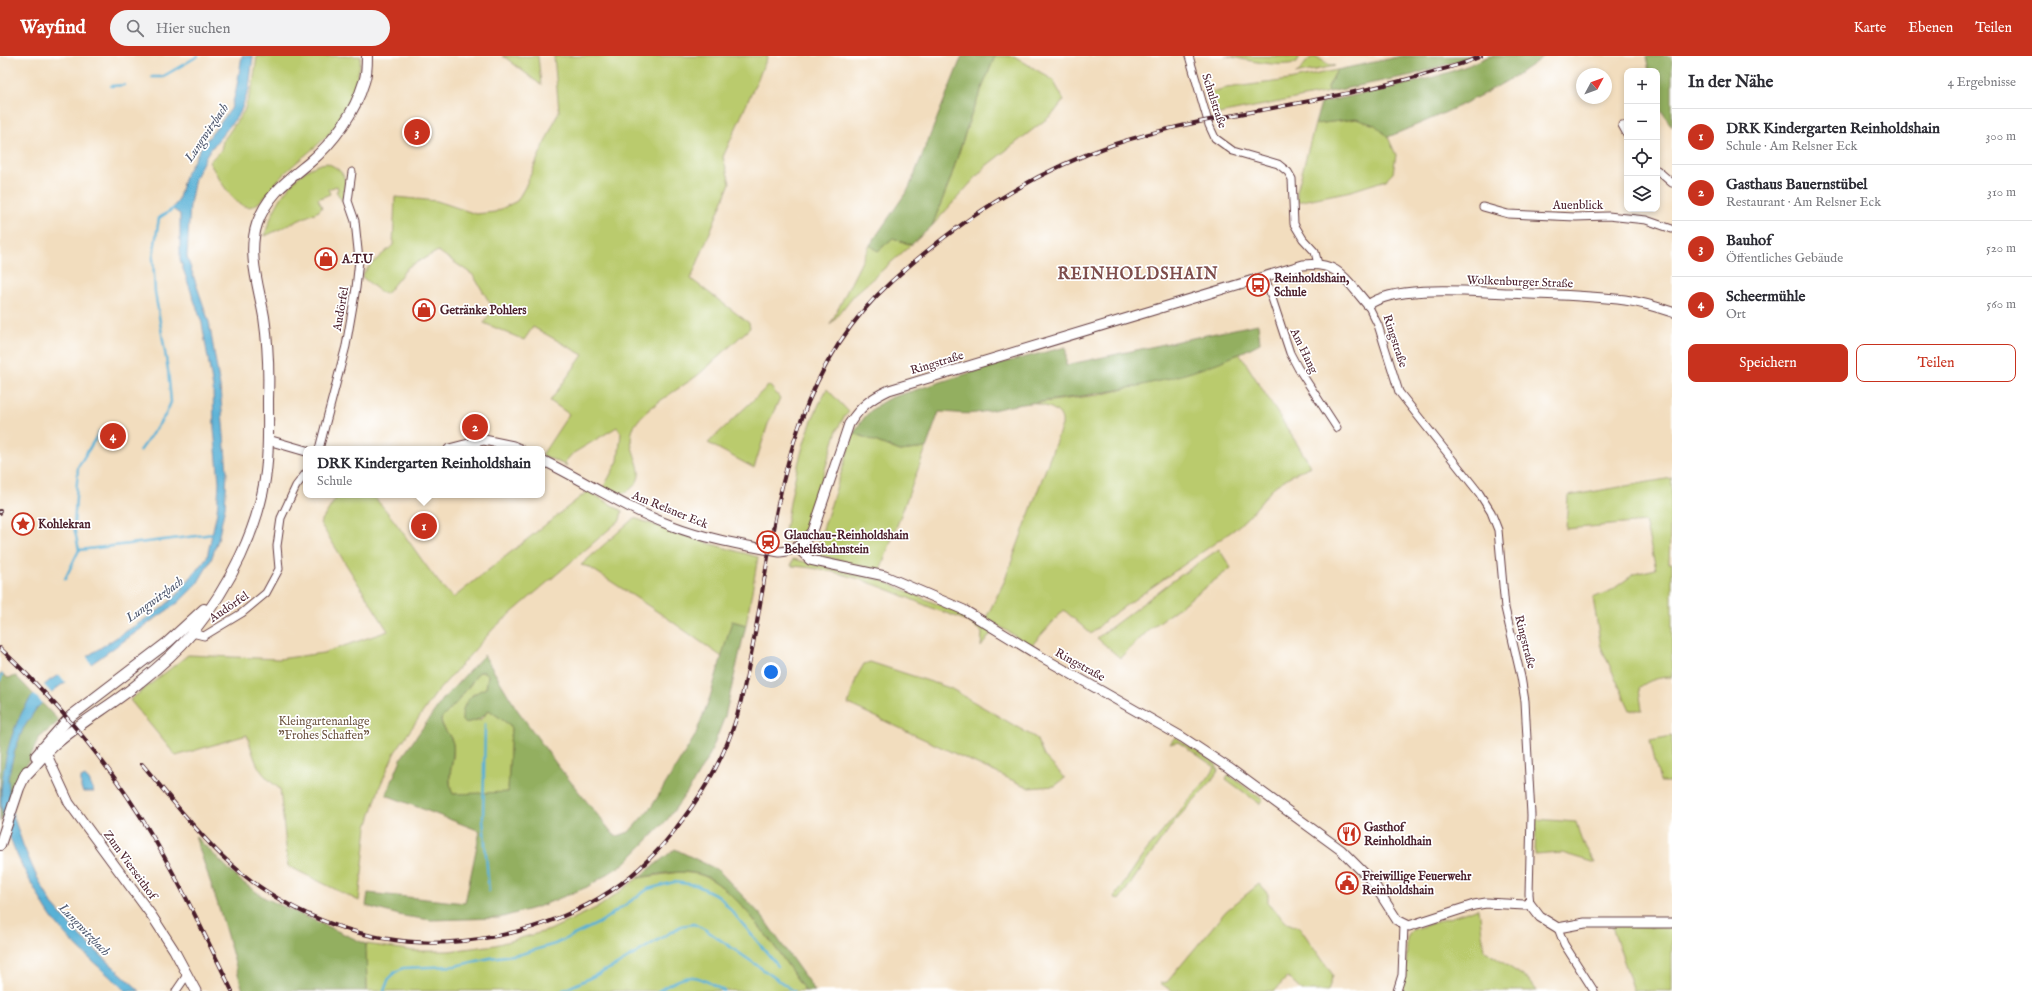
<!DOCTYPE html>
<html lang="de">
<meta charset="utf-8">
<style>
:root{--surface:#fff;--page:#f2f2f3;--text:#2b2b33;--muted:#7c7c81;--line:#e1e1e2;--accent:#c8321e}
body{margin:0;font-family:"IM FELL English",serif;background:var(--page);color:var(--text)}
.controls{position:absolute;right:12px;top:12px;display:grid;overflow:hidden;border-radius:8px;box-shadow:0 2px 6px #0003}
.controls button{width:36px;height:36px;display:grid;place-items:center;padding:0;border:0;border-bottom:1px solid var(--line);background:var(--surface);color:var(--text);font:20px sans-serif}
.compass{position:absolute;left:1576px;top:12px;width:36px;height:36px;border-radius:50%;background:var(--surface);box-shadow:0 2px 6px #0003;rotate:49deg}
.you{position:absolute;left:771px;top:616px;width:14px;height:14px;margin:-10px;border:3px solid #fff;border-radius:50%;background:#1a73e8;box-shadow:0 0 0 6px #1a73e833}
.badge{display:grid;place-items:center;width:26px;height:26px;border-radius:50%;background:var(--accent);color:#fff;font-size:13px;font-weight:700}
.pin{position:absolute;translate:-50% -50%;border:2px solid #fff;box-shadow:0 1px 4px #0006}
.popup{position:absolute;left:303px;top:390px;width:242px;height:52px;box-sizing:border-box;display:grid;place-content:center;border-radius:8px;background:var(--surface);filter:drop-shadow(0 1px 3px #0005);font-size:13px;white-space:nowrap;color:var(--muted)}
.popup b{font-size:15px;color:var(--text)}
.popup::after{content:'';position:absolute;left:50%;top:100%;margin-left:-8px;border:8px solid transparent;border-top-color:var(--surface)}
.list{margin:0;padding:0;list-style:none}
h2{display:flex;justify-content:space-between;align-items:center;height:52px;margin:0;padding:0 16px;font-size:17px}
h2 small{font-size:13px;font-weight:400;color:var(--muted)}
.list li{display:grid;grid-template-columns:26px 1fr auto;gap:12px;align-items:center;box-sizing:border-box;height:56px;padding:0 16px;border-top:1px solid var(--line)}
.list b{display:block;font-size:15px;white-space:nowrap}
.list p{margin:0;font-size:13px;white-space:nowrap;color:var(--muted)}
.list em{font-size:13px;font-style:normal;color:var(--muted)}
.actions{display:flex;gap:8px;padding:12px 16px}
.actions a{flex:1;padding:9px 0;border:1px solid var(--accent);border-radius:8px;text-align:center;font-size:14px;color:var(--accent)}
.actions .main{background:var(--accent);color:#fff}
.icon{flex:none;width:22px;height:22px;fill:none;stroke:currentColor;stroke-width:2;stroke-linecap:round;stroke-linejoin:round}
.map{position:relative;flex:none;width:1672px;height:935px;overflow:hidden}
header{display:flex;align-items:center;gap:24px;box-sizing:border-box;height:56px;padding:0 20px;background:var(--accent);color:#fff}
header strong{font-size:19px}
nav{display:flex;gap:22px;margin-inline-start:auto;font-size:14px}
.search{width:280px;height:36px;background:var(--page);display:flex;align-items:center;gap:10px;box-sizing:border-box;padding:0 14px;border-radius:22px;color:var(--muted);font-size:15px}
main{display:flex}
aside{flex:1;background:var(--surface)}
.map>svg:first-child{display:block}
.green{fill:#bacb6d;stroke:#82754c}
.forest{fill:#93af60;stroke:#6e6746;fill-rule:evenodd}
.water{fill:#59b1d6;stroke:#526880}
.pier{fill:#f2ddbe}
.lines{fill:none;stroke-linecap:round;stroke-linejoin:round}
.stream{stroke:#59b1d6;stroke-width:2.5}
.minor-casing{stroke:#633c41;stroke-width:9}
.tertiary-casing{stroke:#633c41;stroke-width:11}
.secondary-casing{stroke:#633c41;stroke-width:12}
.minor{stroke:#fff;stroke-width:7}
.tertiary{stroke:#fff;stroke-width:9}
.secondary{stroke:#fff;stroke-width:10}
.rail-casing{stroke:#4a1f2b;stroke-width:4}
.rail{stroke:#fff;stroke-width:2.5;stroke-dasharray:8;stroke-linecap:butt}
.labels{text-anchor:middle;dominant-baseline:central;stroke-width:3.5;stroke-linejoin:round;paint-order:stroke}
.street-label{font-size:12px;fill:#4a1f2b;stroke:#fff}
.poi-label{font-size:12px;font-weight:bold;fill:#4a1f2b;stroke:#fff;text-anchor:start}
.park-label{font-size:12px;fill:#6c533f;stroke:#fff}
.water-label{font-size:13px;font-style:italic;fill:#50596f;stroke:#fff}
.district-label{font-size:16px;font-weight:bold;letter-spacing:1px;fill:#7e4d4b;stroke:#fff}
</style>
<header>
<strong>Wayfind</strong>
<div class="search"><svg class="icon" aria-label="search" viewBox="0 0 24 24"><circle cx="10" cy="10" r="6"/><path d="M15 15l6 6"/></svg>Hier suchen</div>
<nav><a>Karte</a><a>Ebenen</a><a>Teilen</a></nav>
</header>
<main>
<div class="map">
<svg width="1672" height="935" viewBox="0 0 1672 935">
<rect width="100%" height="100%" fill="#fff"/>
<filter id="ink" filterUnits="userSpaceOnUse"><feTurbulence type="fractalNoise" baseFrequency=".025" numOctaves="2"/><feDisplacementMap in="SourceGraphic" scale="8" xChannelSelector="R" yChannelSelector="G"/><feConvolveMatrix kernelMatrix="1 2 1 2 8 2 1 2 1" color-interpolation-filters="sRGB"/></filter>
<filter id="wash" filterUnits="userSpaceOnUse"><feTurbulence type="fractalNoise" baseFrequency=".012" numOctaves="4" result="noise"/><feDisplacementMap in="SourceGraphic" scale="16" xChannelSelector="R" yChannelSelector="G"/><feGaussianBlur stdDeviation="0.9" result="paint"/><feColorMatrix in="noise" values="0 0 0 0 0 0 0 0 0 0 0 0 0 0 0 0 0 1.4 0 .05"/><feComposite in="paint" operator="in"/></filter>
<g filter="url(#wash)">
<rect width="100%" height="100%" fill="#f2ddbe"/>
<g class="green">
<path d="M 257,0 L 361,0 C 359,20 353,40 343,58 C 327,87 304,97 282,120 C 274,128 267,141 258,147 C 254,150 249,152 244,150 C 231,146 216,117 209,106 L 221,94 L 223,85 L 244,55 L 253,28 Z"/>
<path d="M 502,0 L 538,0 L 541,29 L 506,2 Z"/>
<path d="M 554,0 L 768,0 L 723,101 L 730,127 L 691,223 L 749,267 L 750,272 C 733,287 716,304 698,319 C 680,333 641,353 633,373 C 627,389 637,400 639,415 C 641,426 628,439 617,438 C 612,438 607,434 603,432 L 618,405 L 621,377 L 617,371 L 572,398 L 565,406 L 567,410 L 542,399 L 569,358 L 550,345 L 583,299 L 533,271 L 524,284 L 484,267 L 493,252 L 473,219 L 438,195 L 408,211 L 386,238 L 382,237 L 362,221 C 366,210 384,198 393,189 L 395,141 L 437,145 L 476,158 L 495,156 L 517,145 L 525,131 L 559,55 Z"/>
<path d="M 995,0 L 1014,0 L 1053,24 L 1064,44 L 1053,58 L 986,110 L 932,170 L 950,124 L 970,62 Z"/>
<path d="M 1225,0 L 1297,0 L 1299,2 L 1297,6 C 1280,13 1244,3 1225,0 Z"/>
<path d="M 1315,0 L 1328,8 L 1335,10 L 1295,18 C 1304,13 1305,3 1315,0 Z"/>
<path d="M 1337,14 L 1328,31 L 1329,36 L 1214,59 L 1208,37 L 1226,32 L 1289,24 Z"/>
<path d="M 1356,63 L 1376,69 L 1388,81 L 1396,99 L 1393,117 L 1386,124 L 1351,135 L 1297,146 L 1297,135 L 1315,68 Z"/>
<path d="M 327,107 C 349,117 346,125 342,145 L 336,135 L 338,134 L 337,130 L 328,133 L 330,138 L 318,143 L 322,151 L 319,155 L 265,180 C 271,153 295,110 327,107 Z"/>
<path d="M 893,182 L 911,189 L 854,239 L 830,269 L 870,189 L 878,195 Z"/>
<path d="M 1240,298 L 1311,410 L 1292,419 L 1275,430 L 1250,459 L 1235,473 L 1108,562 L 1091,578 L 1064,554 L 1031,590 L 986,562 L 1004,526 L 1062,369 C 1064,353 1047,351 1035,347 L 1099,339 L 1166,323 Z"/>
<path d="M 769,329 L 780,342 L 768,368 L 754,412 L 708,387 Z"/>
<path d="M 827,333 L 849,356 L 844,361 L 837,374 L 807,472 L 800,480 L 783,487 C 792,435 800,380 827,333 Z"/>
<path d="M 854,377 L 900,395 L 926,392 L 880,515 L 815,498 Z"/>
<path d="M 1672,422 L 1669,507 L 1672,507 L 1672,621 C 1660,621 1648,624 1639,632 L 1642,654 L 1630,654 L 1601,591 L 1593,542 L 1612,534 L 1634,518 L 1656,513 L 1645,466 L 1566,473 L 1568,440 Z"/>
<path d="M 588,435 L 622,455 L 620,464 L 494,572 L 437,636 L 395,696 L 380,730 L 367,771 L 359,845 L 288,810 L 280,733 C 256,715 256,707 247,679 L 176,700 L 130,644 L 188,599 L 279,603 L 323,597 L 388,575 L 320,467 L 338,439 L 372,439 C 403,470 422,511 453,542 Z"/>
<path d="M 634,462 L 708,487 L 758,501 L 746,569 L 732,565 L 722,601 L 667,562 L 589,511 L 581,509 Z"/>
<path d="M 1219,493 L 1231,512 L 1150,573 L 1120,602 L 1097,582 L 1171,526 Z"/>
<path d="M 793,503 L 881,524 L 965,560 L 992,576 L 981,591 L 982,577 C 970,563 950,559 934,553 C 885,532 844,513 791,510 Z"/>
<path d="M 870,606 L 950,632 L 1036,682 L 1044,700 L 1065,722 L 1055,730 L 1029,732 L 848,648 L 857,620 L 864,608 Z"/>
<path d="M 479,616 L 485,616 L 488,619 L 486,632 L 472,639 L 464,667 L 482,663 L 489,654 L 511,670 L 508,737 L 453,738 C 445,718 456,705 453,688 C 451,678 442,673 441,663 L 471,628 L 474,621 Z"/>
<path d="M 1672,680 L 1672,726 L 1660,726 L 1650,684 Z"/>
<path d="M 1175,681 L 1216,708 L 1218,715 L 1209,728 L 1174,766 L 1119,844 L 1114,841 L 1146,795 L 1212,717 L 1215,711 L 1178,686 L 1170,688 Z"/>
<path d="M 1229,719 L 1263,744 L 1260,748 L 1226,723 Z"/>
<path d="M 1536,763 L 1576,766 L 1581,783 L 1595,807 L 1562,797 L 1535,799 Z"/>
<path d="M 680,816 C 688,817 697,817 704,820 C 738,833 784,904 805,935 L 367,935 L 366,888 L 414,895 L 449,895 L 495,889 L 550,874 L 600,850 L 638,822 Z"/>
<path d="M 1259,828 L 1268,838 L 1268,847 L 1287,867 L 1300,872 L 1333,919 L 1328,935 L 1302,935 L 1287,921 L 1275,935 L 1172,935 L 1160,927 L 1167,926 L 1226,855 Z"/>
<path d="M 1479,852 L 1484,894 L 1529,924 L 1537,935 L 1400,935 L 1406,919 L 1407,882 L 1412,874 Z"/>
<path d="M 1612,870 L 1672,872 L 1672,935 L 1634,935 Z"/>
</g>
<g class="forest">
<path d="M 962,0 L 995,0 L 970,62 L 950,124 L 932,170 L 911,189 L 893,182 L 878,195 L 870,189 L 909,132 Z"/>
<path d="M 1402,0 L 1474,0 L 1412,19 L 1329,36 L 1328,31 L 1337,14 Z"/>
<path d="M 1489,0 L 1544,0 C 1500,34 1439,60 1388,81 L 1375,69 L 1356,63 L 1315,68 L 1321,47 C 1377,33 1437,26 1489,0 Z"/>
<path d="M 1646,0 L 1672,0 L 1672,71 L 1657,48 L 1657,15 L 1649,15 Z"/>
<path d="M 1258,268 L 1260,287 C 1190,326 1103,338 1023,348 C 1006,350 992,355 976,357 C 965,359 951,356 939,356 L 926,392 L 900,395 L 854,377 C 864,360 872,351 890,342 L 998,308 L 1066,291 L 1066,309 Z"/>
<path d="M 732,565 L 746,569 L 725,660 L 710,698 L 690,732 L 667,764 L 625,807 L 587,831 L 538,851 L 499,862 L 431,864 L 403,860 L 366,850 L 368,837 L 465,847 L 480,775 L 386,739 L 402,701 L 443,643 L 484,599 L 516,652 L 558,710 L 613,778 L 618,780 L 629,776 L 652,750 L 695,680 L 710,641 ZM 479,616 L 485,616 L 488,619 L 486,632 C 471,638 461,647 462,665 L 464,667 C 476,665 481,663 489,654 L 511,670 L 508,736 L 453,738 C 445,720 455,705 453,688 C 451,678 441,673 441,663 L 458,645 Z"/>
<path d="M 0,617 L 8,622 L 16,620 L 59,665 L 39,682 L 0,766 Z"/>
<path d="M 195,780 L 241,825 L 265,842 L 366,888 L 367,935 L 243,935 L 220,855 Z"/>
<path d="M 675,793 L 718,814 L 761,859 L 815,935 L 805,935 C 784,903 739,835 705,820 C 684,812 660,818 638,822 Z"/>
</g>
<g class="water">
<path d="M 242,0 L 253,0 L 249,33 L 240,57 L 207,98 L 195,122 L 190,148 L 187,201 L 209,266 L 220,331 L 227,416 L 225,451 L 218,484 L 211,504 L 197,528 L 179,546 L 57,632 L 36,653 L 23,673 L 15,694 L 8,722 L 10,750 L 23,789 L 36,819 L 52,848 L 80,880 L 140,935 L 126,935 C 104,915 79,895 60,872 C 49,860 42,846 34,832 C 19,806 7,779 1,750 C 0,715 11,667 33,639 C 38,634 44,630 49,625 L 159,554 L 175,541 L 207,501 L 217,456 L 219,426 L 214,372 L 213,332 L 202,267 L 180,204 L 180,158 L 174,154 L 174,150 L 178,145 L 185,120 L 202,90 L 231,53 L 236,35 Z"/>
<path d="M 85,720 L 89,724 L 94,736 L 83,736 L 81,732 L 81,722 Z"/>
</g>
<g class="pier">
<path d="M 86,599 L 92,610 L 66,627 L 58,617 Z"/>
<path d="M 43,628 L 53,639 L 43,648 L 33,637 Z"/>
</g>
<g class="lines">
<g class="stream">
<path d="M 152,21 L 162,21 L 198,0"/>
<path d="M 111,30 L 124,29"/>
<path d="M 140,395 L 166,358 L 171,346 L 168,314 L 155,236 L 153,201 L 159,162 L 176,151"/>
<path d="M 79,494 L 214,478"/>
<path d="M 65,523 L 79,494 L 74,471 L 78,411 L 100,375 L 104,374"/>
<path d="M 0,624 L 2,619"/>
<path d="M 485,668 L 483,763 L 489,835"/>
<path d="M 384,935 L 389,922 L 394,917 L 403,912 L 455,910 L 490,902 L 521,898 L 555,888 L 599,867 L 648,833 L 674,826 L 696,829 L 719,840 L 778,910"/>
<path d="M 562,935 L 615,910 L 681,870 L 694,868 L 706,874 L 794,935"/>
<path d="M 658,935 C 690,917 692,916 724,935"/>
</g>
</g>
</g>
<g filter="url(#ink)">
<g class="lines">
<g class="minor-casing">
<g id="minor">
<path d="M 1189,0 L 1209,69 L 1215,82 L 1233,95 L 1278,108 L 1288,116 L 1292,123 L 1294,168 L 1303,183 L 1315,196 L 1318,208"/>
<path d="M 1622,69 L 1627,78"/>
<path d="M 1657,114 L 1672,127"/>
<path d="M 1483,151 L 1508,158 L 1576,161 L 1608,160 L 1646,164 L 1672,173"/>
<path d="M 1265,221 L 1290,297 L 1298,312 L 1337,372"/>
<path d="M 1368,249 L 1378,269 L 1399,336 L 1479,437 L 1491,456 L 1498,474 L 1505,552 L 1521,621 L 1525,645 L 1531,759 L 1529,838 L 1530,848"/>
<path d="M 319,393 L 346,290 L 356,232 L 359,204 L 355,165 L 348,145 L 352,116"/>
<path d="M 192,577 L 204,580 L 242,557 L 266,537 L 279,513 L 277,490 L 281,462 L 296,430 L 306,417"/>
<path d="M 1558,872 L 1564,888 L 1594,935"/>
<path d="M 176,935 L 187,919"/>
<path d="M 1397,935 L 1402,919 L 1404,869"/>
</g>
</g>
<g class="tertiary-casing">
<g id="tertiary">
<path d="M 268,384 L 306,395"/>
<path d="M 449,393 L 484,384 L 513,390 L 520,393"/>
<path d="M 542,404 C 585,425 625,452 670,469 C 706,483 742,489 780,496 C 795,495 804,487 813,475 L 849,368 C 861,350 870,343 889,334 L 1303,209 C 1339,205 1346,224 1368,249 C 1396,228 1474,236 1509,237 C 1548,239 1586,239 1625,244 C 1640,246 1657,251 1672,256"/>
<path d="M 797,491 L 810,504 L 885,520 L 964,554 L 1038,599 L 1182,681 L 1229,712 L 1341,794 L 1372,825 L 1397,864 L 1409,870 L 1474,849 L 1486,847 L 1525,849 L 1530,848 L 1540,861 L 1558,872 L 1585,867 L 1672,867"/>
<path d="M 41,692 L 46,697 L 69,747 L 152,860 L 174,894 L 196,935"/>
</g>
</g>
<g class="secondary-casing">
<g id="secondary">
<path d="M 36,700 L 71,660 L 168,586 L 204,553"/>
<path d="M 24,721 C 35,710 45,697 57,687 C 83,664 114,648 140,626 C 159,611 178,594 193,576 C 229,531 259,473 266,416 C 269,392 268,367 268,343 C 269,316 268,288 264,261 C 259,231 247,198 257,168 C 267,139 287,125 309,107 C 334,86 355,56 364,26 C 367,18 367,8 367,0"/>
<path d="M 0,789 L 19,732 L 27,715"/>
</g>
</g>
<use href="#minor" class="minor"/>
<use href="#tertiary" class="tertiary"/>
<use href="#secondary" class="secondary"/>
<g class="rail-casing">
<g id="rail">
<path d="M 0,455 L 0,457"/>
<path d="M 0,592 C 59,648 112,711 153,781 C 182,831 207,883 232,935"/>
<path d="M 142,708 C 168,739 193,772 222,800 C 285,860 376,895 463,885 C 530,878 601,853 649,803 C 665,788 678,770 691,752 C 711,724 727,693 737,660 C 778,509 765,340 892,225 C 956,167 1032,116 1115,88 C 1175,68 1238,59 1299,47 C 1345,38 1391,29 1436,15 C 1451,11 1467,7 1481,0"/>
</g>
</g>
<use href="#rail" class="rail"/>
</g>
</g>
<defs>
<g id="shop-ring" transform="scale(1.15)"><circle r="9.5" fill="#fff" stroke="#c8321e" stroke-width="1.5"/><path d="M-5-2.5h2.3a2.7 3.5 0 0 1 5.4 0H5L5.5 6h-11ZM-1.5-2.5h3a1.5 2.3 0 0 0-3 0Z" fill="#c8321e"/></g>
<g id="bus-ring" transform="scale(1.15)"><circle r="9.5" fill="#fff" stroke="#c8321e" stroke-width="1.5"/><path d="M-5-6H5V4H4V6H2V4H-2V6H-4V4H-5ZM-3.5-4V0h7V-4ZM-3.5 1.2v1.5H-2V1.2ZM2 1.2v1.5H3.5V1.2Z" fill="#c8321e"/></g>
<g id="sight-ring" transform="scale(1.15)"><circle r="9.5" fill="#fff" stroke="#c8321e" stroke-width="1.5"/><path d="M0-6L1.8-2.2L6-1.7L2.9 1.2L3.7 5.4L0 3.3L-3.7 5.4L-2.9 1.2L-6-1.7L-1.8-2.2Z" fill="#c8321e"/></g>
<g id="station-ring" transform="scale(1.15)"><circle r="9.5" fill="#fff" stroke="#c8321e" stroke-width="1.5"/><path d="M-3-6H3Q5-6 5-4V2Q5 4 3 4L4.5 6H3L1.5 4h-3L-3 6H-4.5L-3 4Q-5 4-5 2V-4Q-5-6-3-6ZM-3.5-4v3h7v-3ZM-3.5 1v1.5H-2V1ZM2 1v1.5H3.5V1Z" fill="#c8321e"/></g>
<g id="restaurant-ring" transform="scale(1.15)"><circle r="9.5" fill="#fff" stroke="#c8321e" stroke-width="1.5"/><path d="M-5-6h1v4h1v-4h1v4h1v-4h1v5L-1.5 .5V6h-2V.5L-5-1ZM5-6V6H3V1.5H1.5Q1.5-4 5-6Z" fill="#c8321e"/></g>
<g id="civic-ring" transform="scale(1.15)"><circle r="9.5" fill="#fff" stroke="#c8321e" stroke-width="1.5"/><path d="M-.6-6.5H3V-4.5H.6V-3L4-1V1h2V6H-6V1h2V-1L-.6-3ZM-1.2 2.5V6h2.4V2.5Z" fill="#c8321e"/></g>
</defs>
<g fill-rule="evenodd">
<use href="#shop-ring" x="326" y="203"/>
<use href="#bus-ring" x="1258" y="229"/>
<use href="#shop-ring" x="424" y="254"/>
<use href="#sight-ring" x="23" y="468"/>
<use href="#station-ring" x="768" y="486"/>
<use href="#restaurant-ring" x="1349" y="778"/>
<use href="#civic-ring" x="1347" y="827"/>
</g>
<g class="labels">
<g class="street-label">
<text transform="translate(1214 45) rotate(72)">Schulstraße</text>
<text x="1578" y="149">Auenblick</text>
<text transform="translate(1520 226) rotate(2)">Wolkenburger Straße</text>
<text transform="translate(341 253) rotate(-80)">Audörfel</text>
<text transform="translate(1395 285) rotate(72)">Ringstraße</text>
<text transform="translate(1304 295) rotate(64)">Am Hang</text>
<text transform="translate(937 307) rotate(-17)">Ringstraße</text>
<text transform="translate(670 454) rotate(22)">Am Relsner Eck</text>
<text transform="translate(229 551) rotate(-34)">Audörfel</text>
<text transform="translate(1525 586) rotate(76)">Ringstraße</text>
<text transform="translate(1080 609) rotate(29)">Ringstraße</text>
<text transform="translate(130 809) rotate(54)">Zum Vierseithof</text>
</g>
<g class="poi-label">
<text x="342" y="203">A.T.U</text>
<text x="1274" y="222">Reinholdshain,<tspan x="1274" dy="14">Schule</tspan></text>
<text x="440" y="254">Getränke Pohlers</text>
<text x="38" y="468">Kohlekran</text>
<text x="784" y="479">Glauchau-Reinholdshain<tspan x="784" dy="14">Behelfsbahnstein</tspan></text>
<text x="1364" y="771">Gasthof<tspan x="1364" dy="14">Reinholdhain</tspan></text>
<text x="1362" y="820">Freiwillige Feuerwehr<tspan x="1362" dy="14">Reinholdshain</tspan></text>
</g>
<g class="park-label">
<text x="324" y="665">Kleingartenanlage<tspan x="324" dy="14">"Frohes Schaffen"</tspan></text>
</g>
<g class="water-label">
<text transform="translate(207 77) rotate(-56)">Lungwitzbach</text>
<text transform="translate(155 544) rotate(-36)">Lungwitzbach</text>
<text transform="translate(84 874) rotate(46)">Lungwitzbach</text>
</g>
<g class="district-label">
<text x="1138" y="219">REINHOLDSHAIN</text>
</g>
</g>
</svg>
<div class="controls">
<button>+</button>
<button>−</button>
<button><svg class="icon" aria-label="locate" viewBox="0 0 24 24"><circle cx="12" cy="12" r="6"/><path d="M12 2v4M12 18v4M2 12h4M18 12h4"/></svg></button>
<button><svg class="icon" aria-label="layers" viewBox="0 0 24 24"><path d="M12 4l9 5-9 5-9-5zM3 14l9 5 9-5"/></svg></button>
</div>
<svg class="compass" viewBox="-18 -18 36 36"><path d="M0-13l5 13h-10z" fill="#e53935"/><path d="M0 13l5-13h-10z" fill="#7c7c81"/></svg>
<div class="you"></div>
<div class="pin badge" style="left:424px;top:470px">1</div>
<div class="popup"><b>DRK Kindergarten Reinholdshain</b>Schule</div>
<div class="pin badge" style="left:475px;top:371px">2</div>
<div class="pin badge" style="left:417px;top:76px">3</div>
<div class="pin badge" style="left:113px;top:380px">4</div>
</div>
<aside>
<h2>In der Nähe<small>4 Ergebnisse</small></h2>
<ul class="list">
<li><span class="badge">1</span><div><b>DRK Kindergarten Reinholdshain</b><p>Schule · Am Relsner Eck</p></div><em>300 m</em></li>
<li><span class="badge">2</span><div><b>Gasthaus Bauernstübel</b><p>Restaurant · Am Relsner Eck</p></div><em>310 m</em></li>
<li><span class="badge">3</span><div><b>Bauhof</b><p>Öffentliches Gebäude</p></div><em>520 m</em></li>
<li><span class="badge">4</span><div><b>Scheermühle</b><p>Ort</p></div><em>560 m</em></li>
</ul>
<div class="actions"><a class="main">Speichern</a><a>Teilen</a></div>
</aside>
</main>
